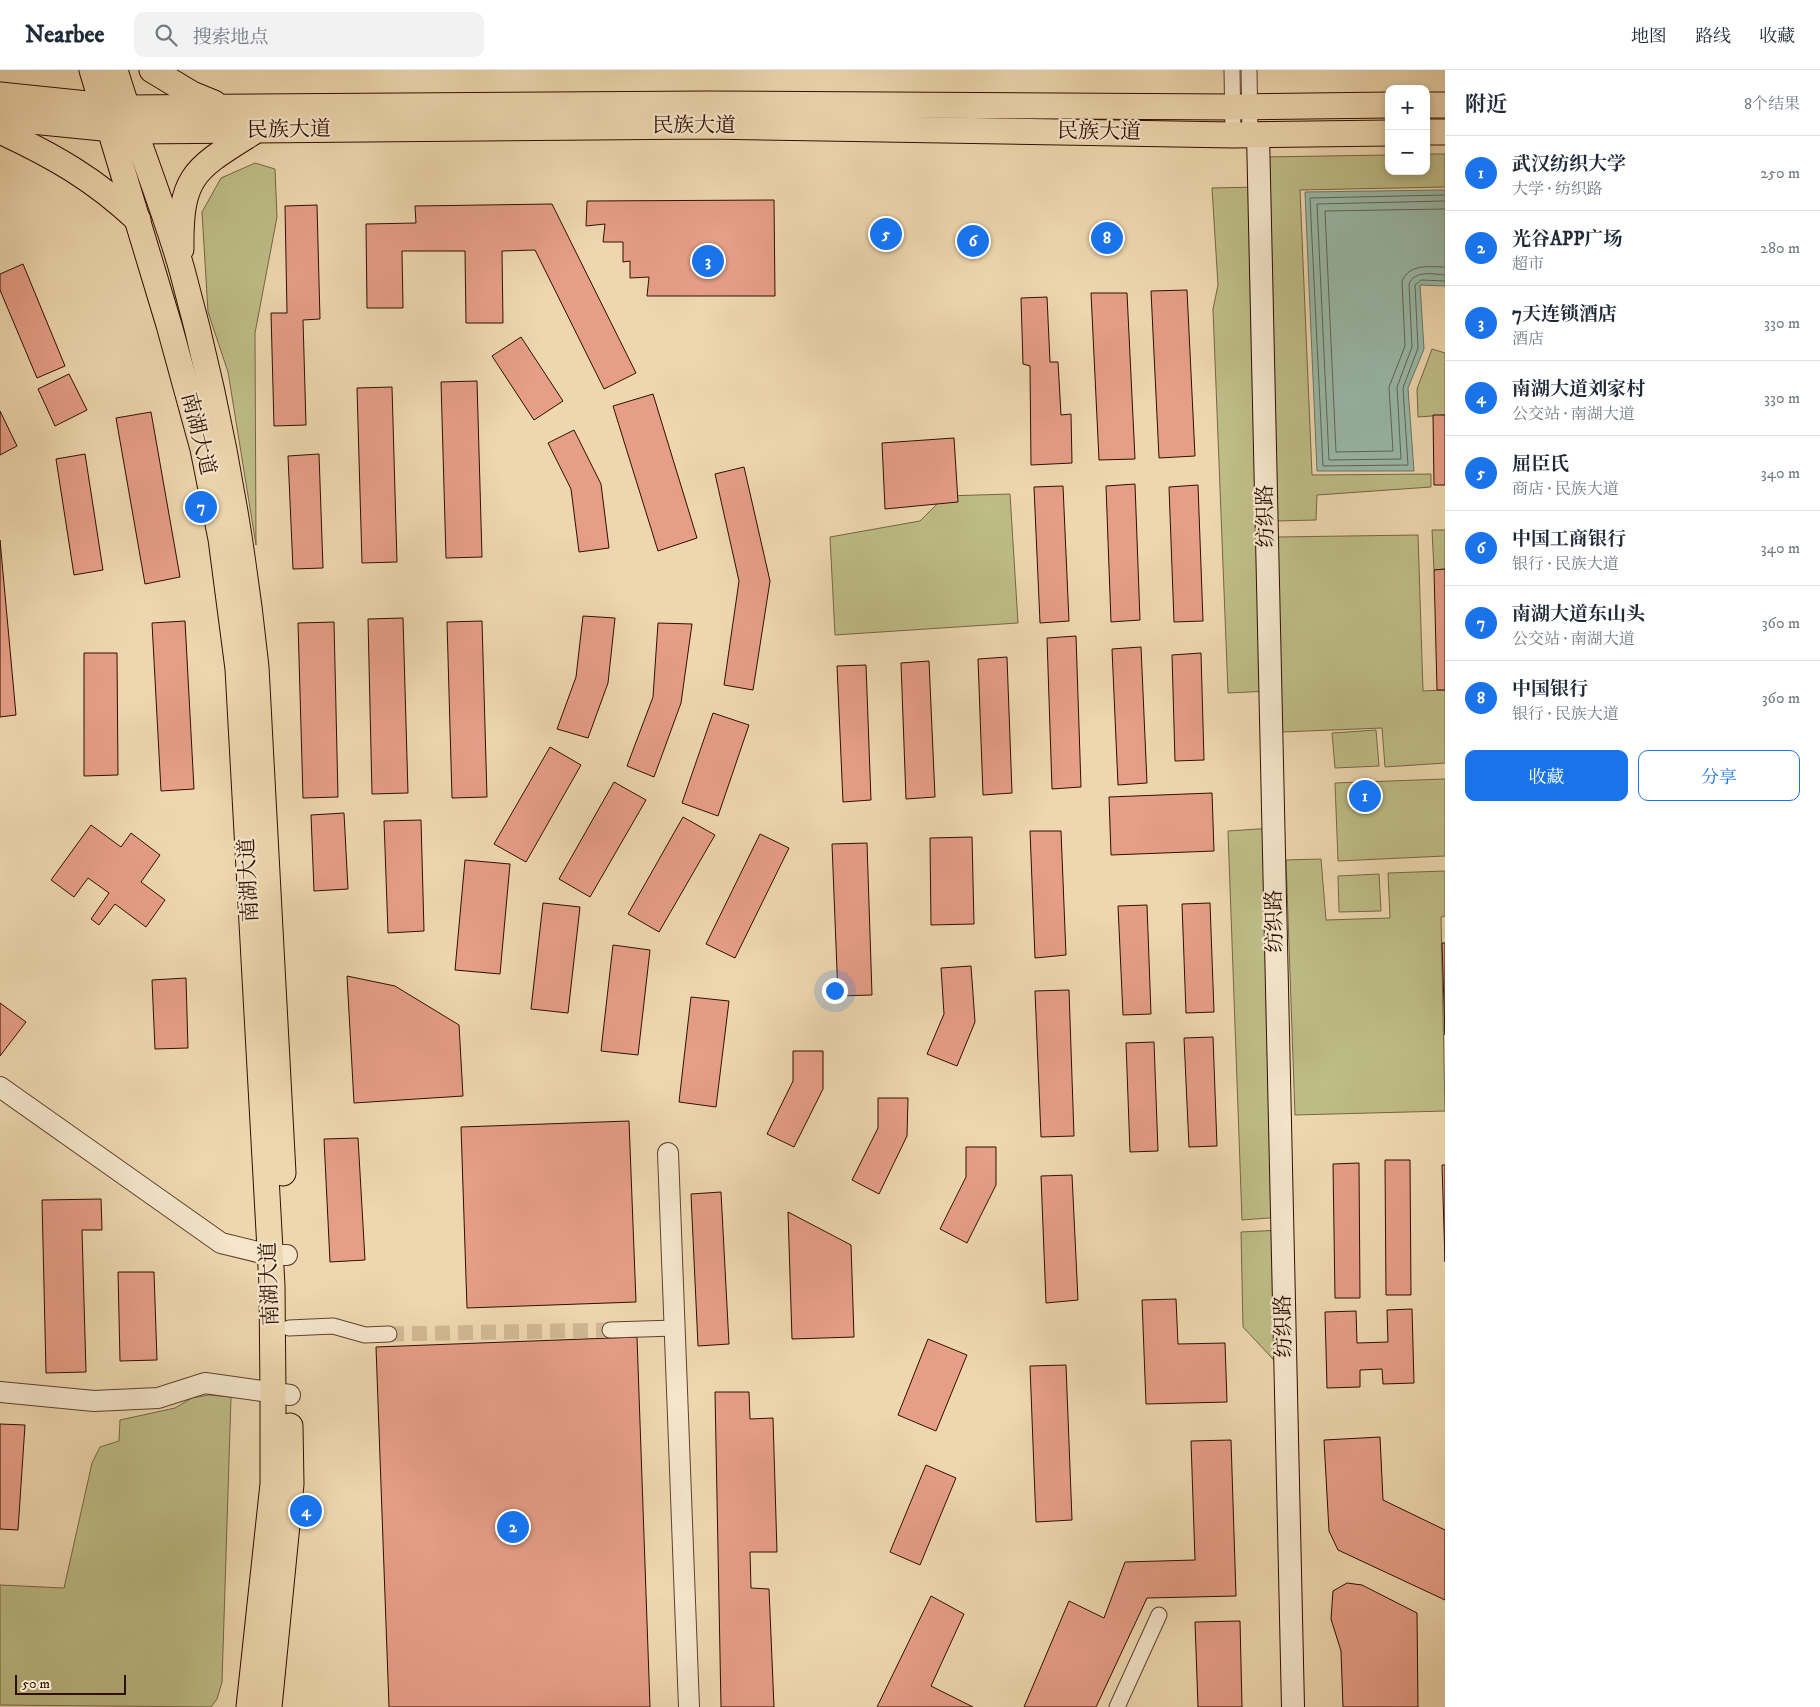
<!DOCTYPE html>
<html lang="zh">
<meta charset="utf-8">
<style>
:root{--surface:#fff;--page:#f2f2f3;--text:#1f2937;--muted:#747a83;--line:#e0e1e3;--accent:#1a73e8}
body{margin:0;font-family:"IM FELL DW Pica","Noto Serif SC",serif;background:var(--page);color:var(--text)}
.controls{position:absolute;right:15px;top:15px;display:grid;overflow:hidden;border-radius:10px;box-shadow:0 2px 8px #0003}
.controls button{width:45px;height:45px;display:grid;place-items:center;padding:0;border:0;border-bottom:1px solid var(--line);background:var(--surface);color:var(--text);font:25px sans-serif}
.scale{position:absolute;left:15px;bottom:12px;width:111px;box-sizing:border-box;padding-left:5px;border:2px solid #2f0f01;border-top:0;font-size:14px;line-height:18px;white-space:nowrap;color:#2f0f01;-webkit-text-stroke:4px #f4e5cb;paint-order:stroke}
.you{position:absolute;left:834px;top:920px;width:18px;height:18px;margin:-12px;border:4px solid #fff;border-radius:50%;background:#1a73e8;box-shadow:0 0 0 8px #1a73e833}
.badge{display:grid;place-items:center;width:32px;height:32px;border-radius:50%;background:var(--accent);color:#fff;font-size:16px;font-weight:700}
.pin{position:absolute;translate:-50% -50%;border:2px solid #fff;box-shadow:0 1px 5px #0006}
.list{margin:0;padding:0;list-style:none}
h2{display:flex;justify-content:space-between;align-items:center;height:65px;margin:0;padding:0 20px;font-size:21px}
h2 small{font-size:16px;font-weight:400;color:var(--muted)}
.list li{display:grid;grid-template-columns:32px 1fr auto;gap:15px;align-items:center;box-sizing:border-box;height:75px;padding:0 20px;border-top:1px solid var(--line)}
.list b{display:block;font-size:19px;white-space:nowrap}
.list p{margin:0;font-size:16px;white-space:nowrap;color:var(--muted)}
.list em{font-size:16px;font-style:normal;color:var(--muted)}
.actions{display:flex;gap:10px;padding:15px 20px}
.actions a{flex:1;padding:11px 0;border:1px solid var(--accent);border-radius:10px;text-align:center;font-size:18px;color:var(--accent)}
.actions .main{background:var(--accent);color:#fff}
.icon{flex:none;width:28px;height:28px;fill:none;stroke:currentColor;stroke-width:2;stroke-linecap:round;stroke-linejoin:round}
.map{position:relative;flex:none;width:1445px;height:1637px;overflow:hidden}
header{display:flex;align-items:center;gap:30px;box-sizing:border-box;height:70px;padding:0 25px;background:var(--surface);border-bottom:1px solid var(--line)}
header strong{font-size:24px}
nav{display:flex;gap:28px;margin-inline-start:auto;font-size:18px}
.search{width:350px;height:45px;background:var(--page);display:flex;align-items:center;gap:12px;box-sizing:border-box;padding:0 18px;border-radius:10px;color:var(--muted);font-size:19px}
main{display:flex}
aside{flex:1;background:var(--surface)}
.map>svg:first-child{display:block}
.green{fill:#bebd87;stroke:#766644}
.water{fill:#99baaa;stroke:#6f7666}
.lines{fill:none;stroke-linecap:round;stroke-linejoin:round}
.shore{stroke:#646456;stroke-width:1}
.building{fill:#e69e87;stroke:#2f0f01}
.minor-tunnel{stroke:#d1b995;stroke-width:15;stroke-dasharray:15 8;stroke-linecap:butt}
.minor-casing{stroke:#5f412c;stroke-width:17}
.tertiary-casing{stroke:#5f412c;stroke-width:22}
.secondary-casing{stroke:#2f0f01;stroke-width:24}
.primary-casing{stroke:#2f0f01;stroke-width:27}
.minor{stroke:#f4e5cb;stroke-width:15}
.tertiary{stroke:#f4e5cb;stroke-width:20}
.secondary{stroke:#f4e5cb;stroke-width:22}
.primary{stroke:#eed7af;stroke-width:25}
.labels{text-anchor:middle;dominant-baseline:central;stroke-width:4.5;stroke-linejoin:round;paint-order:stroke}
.street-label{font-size:21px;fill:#2f0f01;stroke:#f4e5cb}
</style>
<header>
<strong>Nearbee</strong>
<div class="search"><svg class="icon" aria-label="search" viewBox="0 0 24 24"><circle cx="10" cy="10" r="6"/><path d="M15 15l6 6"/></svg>搜索地点</div>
<nav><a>地图</a><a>路线</a><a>收藏</a></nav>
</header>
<main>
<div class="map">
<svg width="1445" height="1637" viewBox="0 0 1445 1637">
<rect width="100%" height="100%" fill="#eed7af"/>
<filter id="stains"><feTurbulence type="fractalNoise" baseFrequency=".004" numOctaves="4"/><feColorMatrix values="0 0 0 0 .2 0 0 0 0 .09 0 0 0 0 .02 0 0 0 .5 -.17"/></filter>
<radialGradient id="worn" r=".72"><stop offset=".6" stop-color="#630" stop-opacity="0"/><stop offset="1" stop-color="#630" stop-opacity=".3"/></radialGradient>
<g class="green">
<path d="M 1426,84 L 1445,84 L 1445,117 L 1300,120 L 1312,405 L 1431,404 L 1431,417 L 1317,425 L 1316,450 L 1275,451 L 1263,87 L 1389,85 L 1389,101 L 1426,101 Z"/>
<path d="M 255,93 L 275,99 L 277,147 L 255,263 L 256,475 L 228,302 L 208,242 L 202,142 L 221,108 Z"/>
<path d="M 1259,117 L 1270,621 L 1228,623 L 1213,239 L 1218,215 L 1212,118 Z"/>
<path d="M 1432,279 L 1445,283 L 1445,345 L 1418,347 L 1417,319 Z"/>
<path d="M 1010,424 L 1018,553 L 835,565 L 830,467 L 920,451 L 945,426 Z"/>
<path d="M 1432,460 L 1445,460 L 1445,499 L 1434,500 Z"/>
<path d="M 1418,465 L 1423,621 L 1445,620 L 1445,693 L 1385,697 L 1382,658 L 1282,662 L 1276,467 Z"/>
<path d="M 1376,660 L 1379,696 L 1335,698 L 1332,663 Z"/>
<path d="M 1445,709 L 1445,786 L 1338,791 L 1335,713 Z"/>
<path d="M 1273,758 L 1282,1147 L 1242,1150 L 1228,761 Z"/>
<path d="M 1321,789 L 1326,850 L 1390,848 L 1388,803 L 1445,801 L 1445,846 L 1441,847 L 1445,1041 L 1295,1045 L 1286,790 Z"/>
<path d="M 1379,804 L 1381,841 L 1339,842 L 1338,806 Z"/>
<path d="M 1282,1160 L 1285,1302 L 1243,1257 L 1241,1162 Z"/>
<path d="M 209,1325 L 231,1327 L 222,1612 L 217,1629 L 211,1637 L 0,1635 L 0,1515 L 64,1518 L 92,1393 L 100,1377 L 119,1371 L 120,1350 L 175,1338 L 192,1328 Z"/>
</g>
<path class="water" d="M 1445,120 L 1445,216 L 1420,215 L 1424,279 L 1408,318 L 1414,401 L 1317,401 L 1305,122 Z"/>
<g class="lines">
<g class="shore">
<path d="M 1445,125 L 1310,128 L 1323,396 L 1408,395 L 1403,318 L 1418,278 L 1415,215 L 1421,210 L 1445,211"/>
<path d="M 1445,131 L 1317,134 L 1329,390 L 1401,389 L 1397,317 L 1412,277 L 1409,214 C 1415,200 1432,204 1445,205"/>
<path d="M 1445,139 L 1325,141 L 1336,382 L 1393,381 L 1389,317 L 1405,276 L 1402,211 C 1410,193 1429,197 1445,197"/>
</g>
</g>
<g class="building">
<path d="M 774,130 L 775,226 L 647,226 L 649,207 L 630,208 L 630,191 L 623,192 L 623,172 L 603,172 L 605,154 L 586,156 L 587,131 Z"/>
<path d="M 552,134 L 636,303 L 604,319 L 535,180 L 502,181 L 503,253 L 466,253 L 465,181 L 402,181 L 403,238 L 367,238 L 366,154 L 416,153 L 415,136 Z"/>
<path d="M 317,135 L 320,249 L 303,250 L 306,355 L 274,356 L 271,243 L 287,243 L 285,136 Z"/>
<path d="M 23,194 L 65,296 L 37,308 L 0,220 L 0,204 Z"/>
<path d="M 1187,220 L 1195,386 L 1159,388 L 1151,221 Z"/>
<path d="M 1091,223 L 1127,223 L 1135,389 L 1099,390 Z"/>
<path d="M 1047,227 L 1050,292 L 1058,292 L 1061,345 L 1071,344 L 1072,393 L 1031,395 L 1030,296 L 1023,294 L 1021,228 Z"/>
<path d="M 521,267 L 563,331 L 534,350 L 492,286 Z"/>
<path d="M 69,304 L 87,340 L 55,356 L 38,319 Z"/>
<path d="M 477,311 L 482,487 L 446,488 L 441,312 Z"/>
<path d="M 392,317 L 397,492 L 362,493 L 357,318 Z"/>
<path d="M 653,324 L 697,468 L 658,481 L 613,336 Z"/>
<path d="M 0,341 L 17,376 L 0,385 Z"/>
<path d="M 151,342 L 180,507 L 145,514 L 116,348 Z"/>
<path d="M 1433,345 L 1445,345 L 1445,415 L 1434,415 Z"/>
<path d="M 574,360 L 601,414 L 609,478 L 579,482 L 571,419 L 548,373 Z"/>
<path d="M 954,368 L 958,432 L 885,439 L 882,373 Z"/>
<path d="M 85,384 L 103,500 L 74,505 L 56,389 Z"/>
<path d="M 319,384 L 323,498 L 293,499 L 288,386 Z"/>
<path d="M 744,397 L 770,511 L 753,620 L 724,615 L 739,511 L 715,404 Z"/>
<path d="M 1135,414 L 1140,550 L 1111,552 L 1106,416 Z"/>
<path d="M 1198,415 L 1203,551 L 1174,552 L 1169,417 Z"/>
<path d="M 1063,416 L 1069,551 L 1040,553 L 1034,417 Z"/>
<path d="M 0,470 L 16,645 L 0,647 Z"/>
<path d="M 1445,499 L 1445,620 L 1437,620 L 1434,500 Z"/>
<path d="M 583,546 L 615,548 L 608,613 L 588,668 L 557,659 L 576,607 Z"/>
<path d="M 403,548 L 408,723 L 372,724 L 368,549 Z"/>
<path d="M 185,551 L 194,719 L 161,721 L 152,553 Z"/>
<path d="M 482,551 L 487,727 L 452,728 L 447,552 Z"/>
<path d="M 334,552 L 338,727 L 303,728 L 298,553 Z"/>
<path d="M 658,553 L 692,554 L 681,633 L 654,707 L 627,696 L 653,627 Z"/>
<path d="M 1076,566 L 1081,717 L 1052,719 L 1047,568 Z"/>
<path d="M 1141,577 L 1147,713 L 1118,715 L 1112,579 Z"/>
<path d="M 84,583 L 117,583 L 118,705 L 84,706 Z"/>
<path d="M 1201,583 L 1204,690 L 1175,691 L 1172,585 Z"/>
<path d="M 1007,587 L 1012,723 L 983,725 L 978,589 Z"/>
<path d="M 929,591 L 935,727 L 906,729 L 901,593 Z"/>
<path d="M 866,595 L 871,730 L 843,732 L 837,596 Z"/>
<path d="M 713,643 L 749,655 L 718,746 L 682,733 Z"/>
<path d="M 550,677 L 581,695 L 526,792 L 494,774 Z"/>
<path d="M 614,712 L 646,730 L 590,827 L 559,809 Z"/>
<path d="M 1212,723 L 1214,781 L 1111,785 L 1109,727 Z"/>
<path d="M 344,743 L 348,819 L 314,821 L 311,745 Z"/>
<path d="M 683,747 L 715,765 L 659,862 L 628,844 Z"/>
<path d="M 421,750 L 424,861 L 388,863 L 384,751 Z"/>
<path d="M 91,755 L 121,777 L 131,763 L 160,785 L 141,812 L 165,830 L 146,857 L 115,834 L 99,855 L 91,849 L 109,823 L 88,808 L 74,827 L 51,810 Z"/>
<path d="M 1030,761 L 1061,761 L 1066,885 L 1035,888 Z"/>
<path d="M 760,764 L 789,778 L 735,888 L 706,874 Z"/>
<path d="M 972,767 L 974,854 L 931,855 L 930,768 Z"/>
<path d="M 867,773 L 872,925 L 838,926 L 832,774 Z"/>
<path d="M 465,790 L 510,794 L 500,904 L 455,900 Z"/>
<path d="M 543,833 L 580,837 L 568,943 L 531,939 Z"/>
<path d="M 1210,833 L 1214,942 L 1186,943 L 1182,834 Z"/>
<path d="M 1147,835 L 1151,944 L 1123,945 L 1118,836 Z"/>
<path d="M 1442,873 L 1445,873 L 1445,965 Z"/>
<path d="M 613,875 L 650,880 L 638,985 L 601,981 Z"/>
<path d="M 971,896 L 975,952 L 957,996 L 927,984 L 944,944 L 941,898 Z"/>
<path d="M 347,906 L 395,916 L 459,955 L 463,1026 L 354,1033 Z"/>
<path d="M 186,908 L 188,978 L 155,979 L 152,910 Z"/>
<path d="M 1069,920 L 1074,1066 L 1041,1067 L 1035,921 Z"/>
<path d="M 691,927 L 729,931 L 716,1037 L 679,1032 Z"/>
<path d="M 0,933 L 26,952 L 0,986 Z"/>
<path d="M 1213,967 L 1217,1076 L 1189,1077 L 1184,968 Z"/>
<path d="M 1154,972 L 1158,1081 L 1130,1082 L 1126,973 Z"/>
<path d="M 793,981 L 823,981 L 823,1019 L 794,1077 L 767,1064 L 793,1011 Z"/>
<path d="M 878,1028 L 908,1028 L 907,1066 L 879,1124 L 852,1110 L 878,1058 Z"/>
<path d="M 629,1051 L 636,1232 L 467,1238 L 461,1057 Z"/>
<path d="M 358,1068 L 365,1190 L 330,1192 L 324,1069 Z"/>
<path d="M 966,1077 L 996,1077 L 996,1115 L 967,1173 L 940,1159 L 966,1107 Z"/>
<path d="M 1385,1090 L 1410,1090 L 1411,1225 L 1386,1225 Z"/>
<path d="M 1359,1093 L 1360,1228 L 1335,1228 L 1333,1094 Z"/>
<path d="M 1442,1095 L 1445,1095 L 1445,1192 Z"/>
<path d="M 1072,1105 L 1078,1230 L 1046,1233 L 1041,1106 Z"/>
<path d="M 721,1122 L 729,1274 L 698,1276 L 691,1124 Z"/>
<path d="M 101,1129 L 102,1160 L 82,1160 L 86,1302 L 46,1303 L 42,1130 Z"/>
<path d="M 788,1142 L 851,1175 L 854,1267 L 792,1269 Z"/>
<path d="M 118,1202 L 154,1202 L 157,1290 L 120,1291 Z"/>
<path d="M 1176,1229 L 1178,1274 L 1225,1273 L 1227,1332 L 1146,1334 L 1142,1230 Z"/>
<path d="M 1412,1239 L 1414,1313 L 1383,1314 L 1382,1299 L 1360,1300 L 1360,1317 L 1327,1318 L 1325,1242 L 1356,1241 L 1357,1273 L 1388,1272 L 1387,1240 Z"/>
<path d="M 637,1267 L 650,1637 L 389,1637 L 376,1277 Z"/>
<path d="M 928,1269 L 967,1285 L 936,1361 L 898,1345 Z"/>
<path d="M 1066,1295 L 1072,1450 L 1036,1452 L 1030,1296 Z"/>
<path d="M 715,1322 L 749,1322 L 750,1349 L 773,1348 L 777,1482 L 750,1482 L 751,1518 L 769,1519 L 774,1637 L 721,1637 Z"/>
<path d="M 0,1354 L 25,1355 L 18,1460 L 0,1459 Z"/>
<path d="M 1380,1367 L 1383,1430 L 1445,1460 L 1445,1530 L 1338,1480 L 1329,1461 L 1324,1370 Z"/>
<path d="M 1231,1370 L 1236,1526 L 1147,1528 L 1096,1637 L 1024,1637 L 1069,1531 L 1104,1548 L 1125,1492 L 1195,1490 L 1191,1371 Z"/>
<path d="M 926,1395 L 956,1408 L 920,1495 L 890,1482 Z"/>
<path d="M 1347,1513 L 1362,1515 L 1417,1543 L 1418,1637 L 1343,1637 L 1341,1581 L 1331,1549 L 1333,1521 Z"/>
<path d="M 931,1526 L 964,1544 L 931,1616 L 973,1637 L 877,1637 Z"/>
<path d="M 1240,1551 L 1242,1637 L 1198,1637 L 1195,1552 Z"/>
</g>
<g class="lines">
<path class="minor-tunnel" d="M 389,1264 L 610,1260"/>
<g class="minor-casing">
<g id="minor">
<path d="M 1232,0 L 1233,65"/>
<path d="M 1249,0 L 1250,65"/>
<path d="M 289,1258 L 333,1256 L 365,1265 L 389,1264"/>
<path d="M 610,1260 L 675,1258"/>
<path d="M 1117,1637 L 1159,1545"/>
</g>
</g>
<g class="tertiary-casing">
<g id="tertiary">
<path d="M 0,1017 L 221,1173 L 270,1185 L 287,1185"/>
<path d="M 668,1083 L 689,1637"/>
<path d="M 0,1322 L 94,1331 L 158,1328 L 205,1313 L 290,1325"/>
</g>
</g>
<g class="secondary-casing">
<path id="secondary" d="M 1258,64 L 1293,1637"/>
</g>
<g class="primary-casing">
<g id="primary">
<path d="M 92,0 L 169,255 L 203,379 L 221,469 L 238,599 L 272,1216 L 273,1324 L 273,1414 L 249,1637"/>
<path d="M 115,0 C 135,68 163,133 182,200 C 218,331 242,463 256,597 L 283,1103"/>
<path d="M 152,0 L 192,24 L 214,33"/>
<path d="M 0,25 L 126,38 L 708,34 L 1233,37 L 1389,35"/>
<path d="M 1426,35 L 1445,35"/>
<path d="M 0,48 L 133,61 L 707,56 L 1233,65 L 1389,63"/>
<path d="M 0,61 C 54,86 94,109 138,150"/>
<path d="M 1426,62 L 1445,62"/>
<path d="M 181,179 C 180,104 195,99 255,61"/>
<path d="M 269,1637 L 291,1414 L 290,1356"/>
</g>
</g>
<use href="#minor" class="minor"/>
<use href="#tertiary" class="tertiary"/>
<use href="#secondary" class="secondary"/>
<use href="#primary" class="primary"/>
</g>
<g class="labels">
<g class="street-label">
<text x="694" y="56">民族大道</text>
<text transform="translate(289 60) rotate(-1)">民族大道</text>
<text transform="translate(1099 62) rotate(1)">民族大道</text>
<text transform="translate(198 364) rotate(76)">南湖大道</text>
<text transform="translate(1266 446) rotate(-91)">纺织路</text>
<text transform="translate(249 810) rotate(-93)">南湖大道</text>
<text transform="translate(1275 851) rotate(-91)">纺织路</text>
<text transform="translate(270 1214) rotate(-92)">南湖大道</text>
<text transform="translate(1284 1256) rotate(-91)">纺织路</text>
</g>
</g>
<rect width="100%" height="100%" filter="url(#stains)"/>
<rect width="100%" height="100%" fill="url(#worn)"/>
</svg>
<div class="controls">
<button>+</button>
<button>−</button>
</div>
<div class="scale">50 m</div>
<div class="you"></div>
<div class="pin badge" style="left:1365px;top:726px">1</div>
<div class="pin badge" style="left:513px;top:1457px">2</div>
<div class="pin badge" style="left:708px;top:191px">3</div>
<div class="pin badge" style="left:306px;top:1441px">4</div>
<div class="pin badge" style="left:886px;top:164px">5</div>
<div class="pin badge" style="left:973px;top:171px">6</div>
<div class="pin badge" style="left:201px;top:437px">7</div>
<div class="pin badge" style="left:1107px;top:168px">8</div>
</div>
<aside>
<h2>附近<small>8个结果</small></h2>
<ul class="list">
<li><span class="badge">1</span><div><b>武汉纺织大学</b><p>大学 · 纺织路</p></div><em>250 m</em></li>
<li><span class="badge">2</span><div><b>光谷APP广场</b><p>超市</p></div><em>280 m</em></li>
<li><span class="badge">3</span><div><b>7天连锁酒店</b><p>酒店</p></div><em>330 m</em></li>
<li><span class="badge">4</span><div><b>南湖大道刘家村</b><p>公交站 · 南湖大道</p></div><em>330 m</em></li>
<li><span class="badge">5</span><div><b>屈臣氏</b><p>商店 · 民族大道</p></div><em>340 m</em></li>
<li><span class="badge">6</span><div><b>中国工商银行</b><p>银行 · 民族大道</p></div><em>340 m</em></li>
<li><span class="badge">7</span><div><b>南湖大道东山头</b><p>公交站 · 南湖大道</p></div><em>360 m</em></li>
<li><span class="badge">8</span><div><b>中国银行</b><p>银行 · 民族大道</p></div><em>360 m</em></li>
</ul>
<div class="actions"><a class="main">收藏</a><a>分享</a></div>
</aside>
</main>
